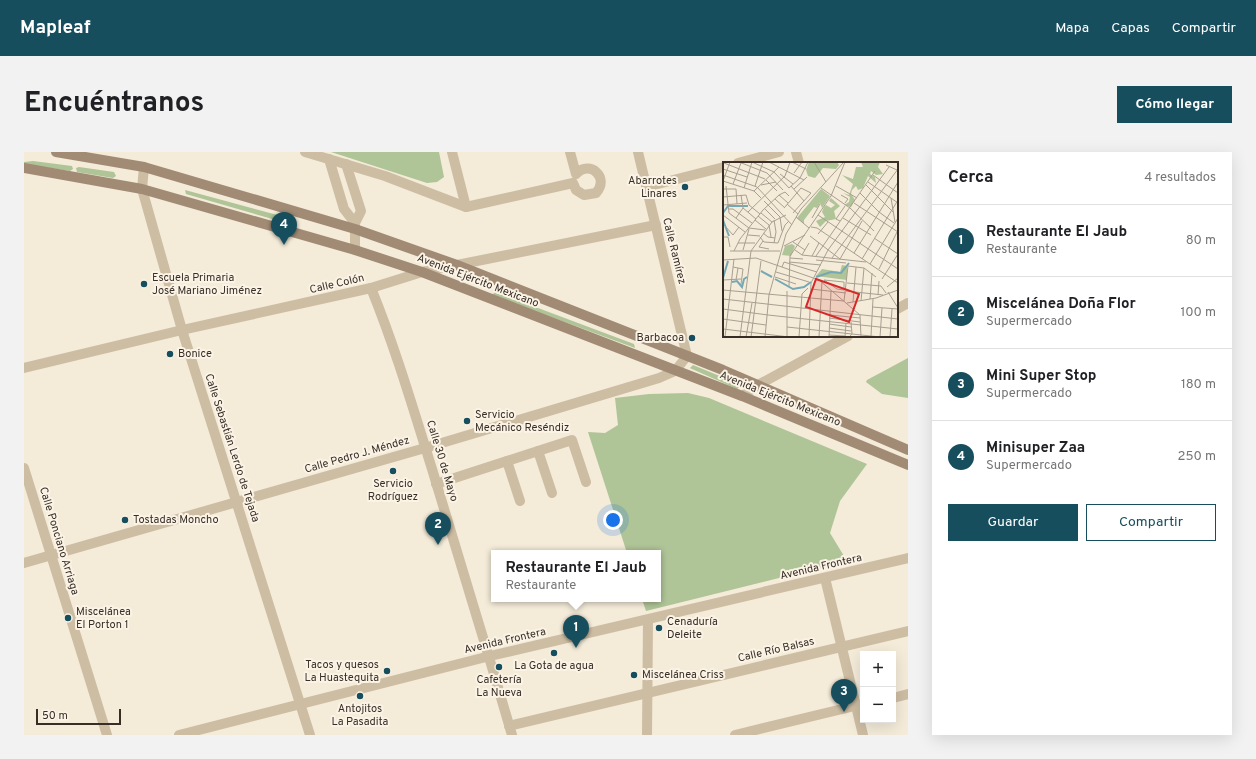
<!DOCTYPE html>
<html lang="es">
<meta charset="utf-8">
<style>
:root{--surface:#fff;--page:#f2f2f2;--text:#202124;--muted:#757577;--line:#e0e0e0;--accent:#174e5d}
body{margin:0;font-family:Overpass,sans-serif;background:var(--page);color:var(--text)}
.controls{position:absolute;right:12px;bottom:12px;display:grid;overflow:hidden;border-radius:0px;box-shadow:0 4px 16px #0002}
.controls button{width:36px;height:36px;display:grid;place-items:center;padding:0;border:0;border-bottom:1px solid var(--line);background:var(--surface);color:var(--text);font:20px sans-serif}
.scale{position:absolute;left:12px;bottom:10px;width:85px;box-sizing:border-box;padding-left:4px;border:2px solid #382e26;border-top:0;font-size:11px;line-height:14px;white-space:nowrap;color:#382e26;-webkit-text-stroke:3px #fbf4e6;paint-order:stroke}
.you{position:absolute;left:589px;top:368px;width:14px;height:14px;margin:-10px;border:3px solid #fff;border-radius:50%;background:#1a73e8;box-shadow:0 0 0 6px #1a73e833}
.badge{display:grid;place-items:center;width:26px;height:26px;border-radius:50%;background:var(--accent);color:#fff;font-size:13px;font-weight:700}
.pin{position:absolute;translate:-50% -33px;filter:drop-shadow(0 1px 2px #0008)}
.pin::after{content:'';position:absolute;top:21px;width:14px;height:12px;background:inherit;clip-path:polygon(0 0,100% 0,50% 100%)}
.popup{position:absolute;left:467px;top:398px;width:170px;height:52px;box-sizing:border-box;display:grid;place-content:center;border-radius:0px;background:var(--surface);filter:drop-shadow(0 1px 3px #0005);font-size:13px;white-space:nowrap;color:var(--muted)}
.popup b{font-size:15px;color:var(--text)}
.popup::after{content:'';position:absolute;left:50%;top:100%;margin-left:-8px;border:8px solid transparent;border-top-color:var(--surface)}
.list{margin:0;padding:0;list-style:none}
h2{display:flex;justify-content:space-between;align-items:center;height:52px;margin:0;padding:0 16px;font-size:17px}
h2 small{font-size:13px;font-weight:400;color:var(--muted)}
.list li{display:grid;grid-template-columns:26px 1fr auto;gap:12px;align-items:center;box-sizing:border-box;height:72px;padding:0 16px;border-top:1px solid var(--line)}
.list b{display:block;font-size:15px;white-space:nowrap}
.list p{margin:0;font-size:13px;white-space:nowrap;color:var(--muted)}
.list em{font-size:13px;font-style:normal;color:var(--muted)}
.actions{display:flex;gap:8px;padding:12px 16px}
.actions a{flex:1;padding:9px 0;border:1px solid var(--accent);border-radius:0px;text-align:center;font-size:14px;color:var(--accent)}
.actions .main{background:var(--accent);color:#fff}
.map{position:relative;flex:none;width:884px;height:583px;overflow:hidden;border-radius:0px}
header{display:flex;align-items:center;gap:24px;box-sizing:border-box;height:56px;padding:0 20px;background:var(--accent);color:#fff}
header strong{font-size:19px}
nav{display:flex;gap:22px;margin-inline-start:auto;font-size:14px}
.intro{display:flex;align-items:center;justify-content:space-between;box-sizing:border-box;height:96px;padding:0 24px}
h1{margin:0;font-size:28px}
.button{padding:10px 18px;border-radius:0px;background:var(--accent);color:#fff;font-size:14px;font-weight:700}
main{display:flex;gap:24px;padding:0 24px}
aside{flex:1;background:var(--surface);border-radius:0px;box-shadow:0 4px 16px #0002}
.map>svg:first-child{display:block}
.green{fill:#afc497}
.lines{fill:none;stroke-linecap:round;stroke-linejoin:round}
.minor{stroke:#cdbda3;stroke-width:10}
.tertiary{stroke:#cdbda3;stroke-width:10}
.secondary{stroke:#a18b75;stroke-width:10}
.poi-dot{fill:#174e5d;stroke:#fbf4e6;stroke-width:1.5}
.labels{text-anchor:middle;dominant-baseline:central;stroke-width:4;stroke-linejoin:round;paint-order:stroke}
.poi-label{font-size:11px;fill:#382e26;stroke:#fbf4e6;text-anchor:start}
.street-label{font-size:11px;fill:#382e26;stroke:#fbf4e6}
.inset-river{fill:none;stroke:#75a8b4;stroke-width:2}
.inset-road{fill:none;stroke:#a99f91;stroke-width:1}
.view{fill:#d62828;fill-opacity:0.15;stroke:#d62828;stroke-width:2}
.inset-edge{fill:none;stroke:#382e26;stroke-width:2}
</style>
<header>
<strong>Mapleaf</strong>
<nav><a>Mapa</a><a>Capas</a><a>Compartir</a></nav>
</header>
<div class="intro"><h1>Encuéntranos</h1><a class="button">Cómo llegar</a></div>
<main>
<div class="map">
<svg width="884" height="583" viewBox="0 0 884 583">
<rect width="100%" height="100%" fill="#f4ebd9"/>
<g class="green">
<path d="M 307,0 L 415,0 L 420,25 L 413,30 L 403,31 Z"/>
<path d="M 9,9 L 48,14 L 49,17 L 46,19 L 0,12 L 0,10 Z"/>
<path d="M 55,15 L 90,20 L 92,24 L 89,26 L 53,20 L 52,16 Z"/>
<path d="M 161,38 L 272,68 L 273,72 L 269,73 L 162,42 Z"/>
<path d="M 471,140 L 610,192 L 611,196 L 468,143 Z"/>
<path d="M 884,206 L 884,246 L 858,242 L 842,230 L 843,228 Z"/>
<path d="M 669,213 L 715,232 L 716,235 L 713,237 L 668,217 L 666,216 Z"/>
<path d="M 664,241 L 685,246 L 843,312 L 816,349 L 806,381 L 823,409 L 622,459 L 618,447 L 634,447 L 634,401 L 603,401 L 564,280 L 581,281 L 594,273 L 591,246 L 625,242 Z"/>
</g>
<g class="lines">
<g class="minor">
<path d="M 281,0 L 361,24 L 442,55 L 549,31 L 552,38 L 560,43 L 572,41 C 586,26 566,7 552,22 L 546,0"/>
<path d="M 428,0 L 442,55"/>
<path d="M 772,0 L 775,11"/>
<path d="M 305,7 L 320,57 L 331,71"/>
<path d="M 714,11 L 755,0"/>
<path d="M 322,12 L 337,59 L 331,71 L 331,98"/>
<path d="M 120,15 L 118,37 L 158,178 L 286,583"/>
<path d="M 622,35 L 700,15"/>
<path d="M 347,136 C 371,195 389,256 408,317 C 435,405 462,494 488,583"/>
<path d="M 0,216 L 158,178 L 347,136 L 398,120 L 632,73"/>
<path d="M 514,299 L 528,341"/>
<path d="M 483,309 L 496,349"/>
<path d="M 0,316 L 83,583"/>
<path d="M 412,332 L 548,288 L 562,330"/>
<path d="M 0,411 L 401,296 L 635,226 L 651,219 L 663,204 L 614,0"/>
<path d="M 801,426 L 839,583"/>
<path d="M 869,546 L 884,542"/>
<path d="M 485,574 L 884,479"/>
<path d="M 623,583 L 624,468"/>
<path d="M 711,583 L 839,552"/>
</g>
<g class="tertiary">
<path d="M 873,157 L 884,151"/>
<path d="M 718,244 L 734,233 L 824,184"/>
<path d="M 155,583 L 466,504 L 884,406"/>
</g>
<g class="secondary">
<path d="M 32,0 L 120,15 L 331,77 L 433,113 L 699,218 L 884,298"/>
<path d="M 0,16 L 118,37 L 331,98 L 398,120 L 718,244 L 884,313"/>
</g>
</g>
<g class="poi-dot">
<circle cx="661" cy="35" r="4"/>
<circle cx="120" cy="132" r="4"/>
<circle cx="668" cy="186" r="4"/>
<circle cx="146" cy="202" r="4"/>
<circle cx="443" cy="269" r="4"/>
<circle cx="369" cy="319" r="4"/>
<circle cx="101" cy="368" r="4"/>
<circle cx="44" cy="466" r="4"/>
<circle cx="635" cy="476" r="4"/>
<circle cx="530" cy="501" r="4"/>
<circle cx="475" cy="515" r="4"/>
<circle cx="363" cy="519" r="4"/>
<circle cx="610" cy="523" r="4"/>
<circle cx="336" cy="544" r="4"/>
</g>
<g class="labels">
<g class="poi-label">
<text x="653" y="29" text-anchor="end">Abarrotes<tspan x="653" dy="13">Linares</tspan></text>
<text x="128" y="126">Escuela Primaria<tspan x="128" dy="13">José Mariano Jiménez</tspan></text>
<text x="660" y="186" text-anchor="end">Barbacoa</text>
<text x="154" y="202">Bonice</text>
<text x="451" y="263">Servicio<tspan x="451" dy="13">Mecánico Reséndiz</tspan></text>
<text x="369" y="332" text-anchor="middle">Servicio<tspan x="369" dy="13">Rodríguez</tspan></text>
<text x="109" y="368">Tostadas Moncho</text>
<text x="52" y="460">Miscelánea<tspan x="52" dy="13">El Porton 1</tspan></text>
<text x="643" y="470">Cenaduría<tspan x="643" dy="13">Deleite</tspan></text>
<text x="355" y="513" text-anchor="end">Tacos y quesos<tspan x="355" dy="13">La Huastequita</tspan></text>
<text x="530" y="514" text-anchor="middle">La Gota de agua</text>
<text x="618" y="523">Miscelánea Criss</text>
<text x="475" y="528" text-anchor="middle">Cafetería<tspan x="475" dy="13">La Nueva</tspan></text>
<text x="336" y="557" text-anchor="middle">Antojitos<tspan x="336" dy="13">La Pasadita</tspan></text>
</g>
<g class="street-label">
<text transform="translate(650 99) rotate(76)">Calle Ramírez</text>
<text transform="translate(454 129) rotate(21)">Avenida Ejército Mexicano</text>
<text transform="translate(313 132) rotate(-13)">Calle Colón</text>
<text transform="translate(756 247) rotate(22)">Avenida Ejército Mexicano</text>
<text transform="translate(208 296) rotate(72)">Calle Sebastián Lerdo de Tejada</text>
<text transform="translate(333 303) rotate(-16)">Calle Pedro J. Méndez</text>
<text transform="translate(418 309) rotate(73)">Calle 30 de Mayo</text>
<text transform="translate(35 389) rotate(73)">Calle Ponciano Arriaga</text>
<text transform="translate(797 415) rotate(-13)">Avenida Frontera</text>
<text transform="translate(481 489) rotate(-13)">Avenida Frontera</text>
<text transform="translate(752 498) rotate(-13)">Calle Río Balsas</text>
</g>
</g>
<g transform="translate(699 10)">
<rect width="175" height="175" fill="#f4ebd9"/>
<path d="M 86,0 L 114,0 L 116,3 L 113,7 L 100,6 L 92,16 L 85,14 L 83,8 ZM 138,0 L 157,0 L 155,5 L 160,12 L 153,13 L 148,9 L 147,12 L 152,15 L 153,21 L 145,14 L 140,26 L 135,28 L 133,24 L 129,28 L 128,32 L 132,38 L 128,45 L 121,43 L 126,40 L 127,35 L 120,31 L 126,33 L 130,22 L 119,13 L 130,17 L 133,5 L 140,5 ZM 98,27 L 107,34 L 99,46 L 97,41 L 94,46 L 91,45 L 81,58 L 81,62 L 74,56 ZM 108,36 L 117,44 L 111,49 L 113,57 L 103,59 L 97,65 L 93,59 L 102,55 L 99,50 L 101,45 L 103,43 L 108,46 L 112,43 L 106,39 ZM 69,82 L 72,84 L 68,94 L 59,93 L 62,84 ZM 119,103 L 124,104 L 124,118 L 93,114 L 99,107 L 117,110 Z" fill="#afc497"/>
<path class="inset-river" d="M 0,51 L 5,44 L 25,44M 0,58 L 6,74M 38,109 L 49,115M 93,115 L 108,110 L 118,111 L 126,101M 0,116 L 5,99M 52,117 L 70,127 L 81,125 L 88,120M 9,120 L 14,119 L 19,125 L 21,117 L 24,115"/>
<path class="inset-road" d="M 16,0 L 44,11 L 60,28M 29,0 L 51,10 L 66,26 L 77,16 L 85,0M 46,0 L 81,18M 69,0 L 83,7M 91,0 L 103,20M 1,1 L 42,17M 163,3 L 174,8M 0,7 L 24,15M 71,11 L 79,0M 57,12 L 70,22M 0,13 L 34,25 L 69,63M 150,13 L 175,31M 43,18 L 54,29M 0,19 L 31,29 L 38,36M 0,19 L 7,0M 145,20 L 175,41M 10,22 L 18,1M 38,23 L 53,20M 143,23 L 170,50M 3,24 L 6,51M 32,24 L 40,0M 68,24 L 81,39M 113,24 L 134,36M 21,26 L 29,0M 98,26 L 127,46 L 151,69M 0,27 L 13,27 L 14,42M 71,27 L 84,15M 31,29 L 56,5M 137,31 L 156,50 L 171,61M 18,33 L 20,46M 56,33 L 65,41M 118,33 L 125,37 L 122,41M 0,35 L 23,33 L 26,43 L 37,52M 168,36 L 172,60M 52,37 L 62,46M 41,39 L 57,55 L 59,69M 131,41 L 175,70M 64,42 L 75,52M 0,43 L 24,41M 62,45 L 78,26 L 88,31 L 70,51M 20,46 L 33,57M 6,47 L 10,47 L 29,61M 42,47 L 52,57M 25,50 L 62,14 L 67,0M 6,51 L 26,66M 38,51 L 49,60M 0,53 L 22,70M 95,53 L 175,107M 35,54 L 46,63 L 48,75M 73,55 L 86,66M 13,56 L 20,46M 89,56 L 97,42M 120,56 L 148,73M 32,58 L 43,67M 51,58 L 53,70 L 51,81M 117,59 L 113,57 L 122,44M 2,64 L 10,73 L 16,65M 88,65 L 94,66 L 175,121M 26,66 L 42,68M 40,71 L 45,75 L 52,76M 95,72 L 105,60M 25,73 L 37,74M 87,74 L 117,97 L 139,59M 0,75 L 5,75 L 7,85M 37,75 L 41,80 L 55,81 L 62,63 L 66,59M 151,76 L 175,92M 40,79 L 36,85 L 46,87M 70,80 L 82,88M 15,81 L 32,81M 61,84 L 82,73M 20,88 L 26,67M 72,88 L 79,93 L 143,100M 7,89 L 57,89M 11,89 L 17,77 L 40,48 L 56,33 L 62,30 L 66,34M 131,91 L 175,20M 79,93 L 86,81M 89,94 L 96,81M 93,94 L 152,9M 67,96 L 80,97M 109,96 L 175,7M 139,97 L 175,38M 0,98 L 33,96 L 96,118 L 137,153 L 138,175M 93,98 L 123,101M 66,100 L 98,103M 147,102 L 175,56M 10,105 L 20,107 L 18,122M 59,105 L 61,100 L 94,110M 156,107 L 174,70M 53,110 L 86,120M 52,115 L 73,122M 159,117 L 175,92M 0,118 L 18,117M 13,118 L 15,106M 101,118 L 121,120 L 121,128 L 114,127 ZM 124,121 L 158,124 L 163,131M 66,124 L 67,94 L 108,34 L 122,0M 164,125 L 175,116M 88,127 L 123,131M 0,128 L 121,139 L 125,104 L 141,106 L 153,115M 123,129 L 160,133M 165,130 L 175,146M 155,133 L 156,119M 0,137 L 175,157M 147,137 L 149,111M 138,139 L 141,106M 130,140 L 133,105M 124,141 L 153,136 L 175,128M 149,145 L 175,147M 0,147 L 45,153M 45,153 L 175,167M 107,153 L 137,156M 106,156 L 137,160M 0,157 L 43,163M 106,162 L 128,165M 64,165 L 157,175M 106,166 L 128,169M 0,167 L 66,175M 106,173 L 122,174M 148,174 L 150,137M 2,175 L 11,97M 17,175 L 28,89 L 49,60 L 63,53M 23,175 L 29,141M 28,175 L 38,99M 42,175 L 46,133 L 63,72 L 78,47 L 121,0M 64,175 L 64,129M 76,175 L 79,132 L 85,126M 86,175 L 88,121 L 105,88 L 166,5M 96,175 L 99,119M 106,175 L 108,129M 122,175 L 123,161M 126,175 L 129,172 L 128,160M 157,175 L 159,146M 167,175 L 169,147"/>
<path class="view" d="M 93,117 L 136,132 L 126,160 L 83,145 Z"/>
<rect width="175" height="175" class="inset-edge"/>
</g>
</svg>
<div class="controls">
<button>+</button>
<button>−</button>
</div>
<div class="scale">50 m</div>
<div class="you"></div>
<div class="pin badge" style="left:552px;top:496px">1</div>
<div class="popup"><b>Restaurante El Jaub</b>Restaurante</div>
<div class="pin badge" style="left:414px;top:393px">2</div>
<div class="pin badge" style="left:820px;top:560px">3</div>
<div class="pin badge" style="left:260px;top:93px">4</div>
</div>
<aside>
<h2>Cerca<small>4 resultados</small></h2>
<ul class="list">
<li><span class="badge">1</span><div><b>Restaurante El Jaub</b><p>Restaurante</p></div><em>80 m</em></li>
<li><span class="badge">2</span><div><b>Miscelánea Doña Flor</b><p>Supermercado</p></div><em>100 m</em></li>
<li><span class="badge">3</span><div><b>Mini Super Stop</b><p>Supermercado</p></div><em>180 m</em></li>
<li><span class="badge">4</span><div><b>Minisuper Zaa</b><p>Supermercado</p></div><em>250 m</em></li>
</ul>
<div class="actions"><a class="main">Guardar</a><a>Compartir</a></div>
</aside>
</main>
